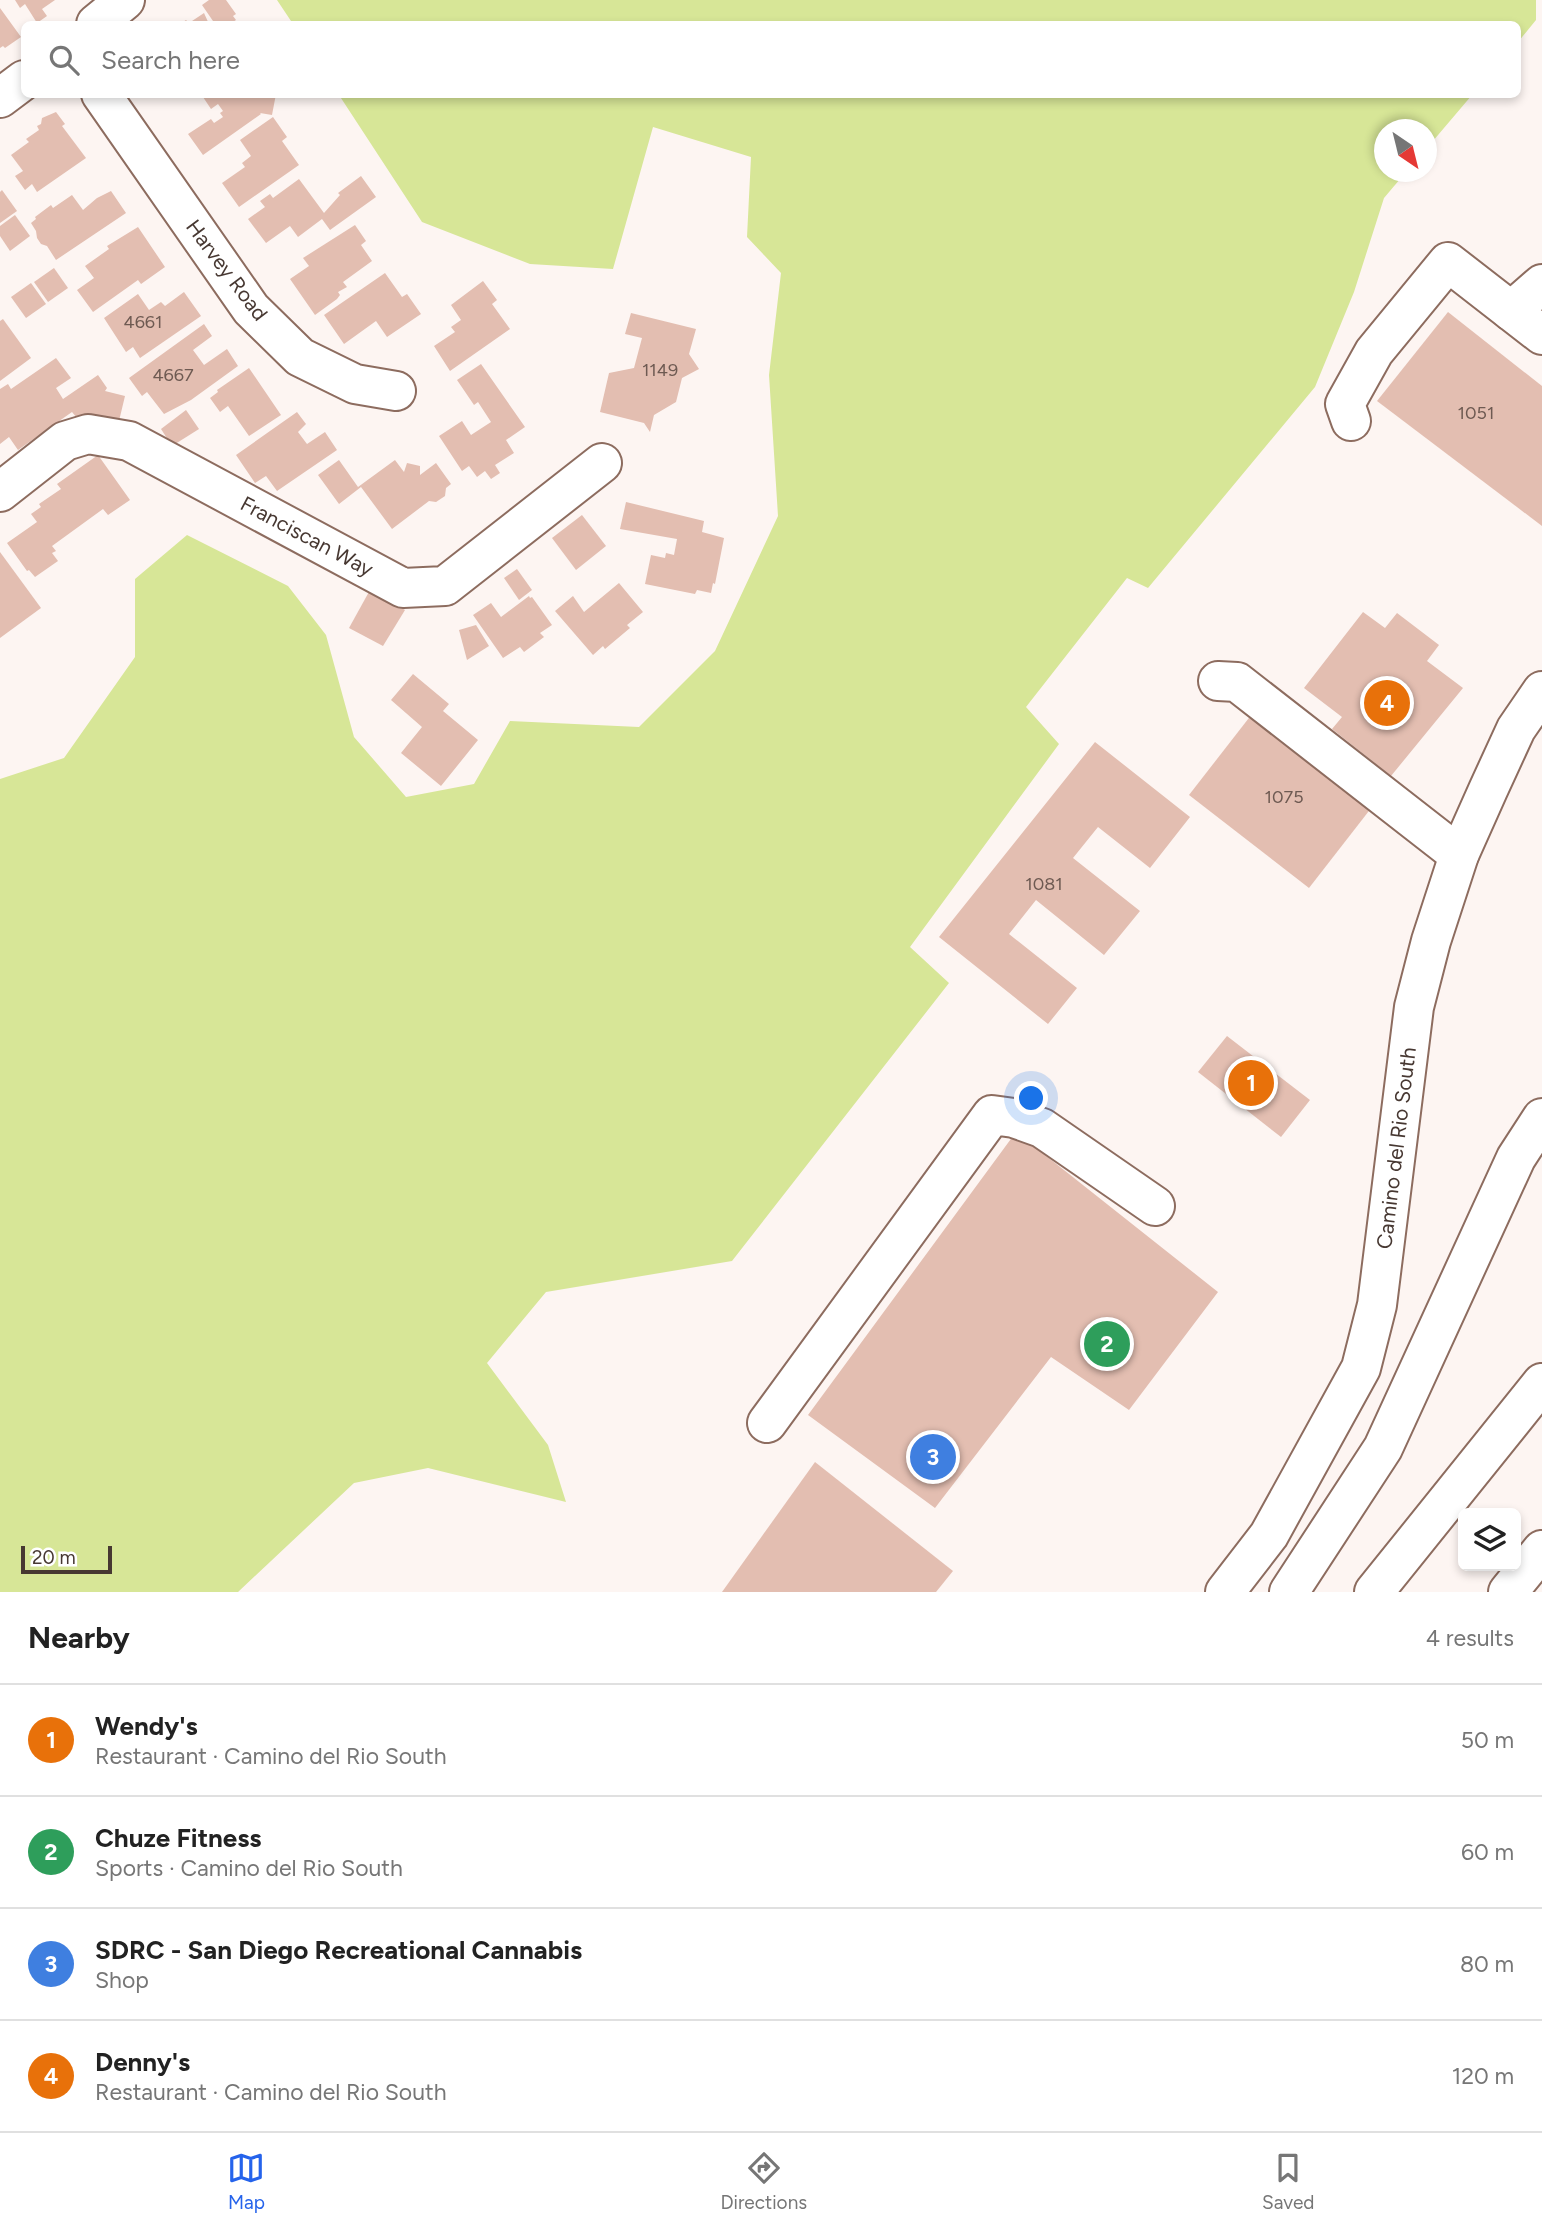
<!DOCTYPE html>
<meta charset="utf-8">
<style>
:root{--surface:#fff;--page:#f6f6f6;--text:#222;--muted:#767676;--line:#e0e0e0;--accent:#2563eb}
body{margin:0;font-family:Figtree,sans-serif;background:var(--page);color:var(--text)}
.controls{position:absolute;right:21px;bottom:21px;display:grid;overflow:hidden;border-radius:10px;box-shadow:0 4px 10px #0003}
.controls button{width:63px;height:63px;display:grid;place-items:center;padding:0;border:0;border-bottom:2px solid var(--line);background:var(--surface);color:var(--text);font:35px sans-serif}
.compass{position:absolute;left:1374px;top:119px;width:63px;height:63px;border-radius:50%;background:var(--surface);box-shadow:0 4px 10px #0003;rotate:145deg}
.scale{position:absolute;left:21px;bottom:18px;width:91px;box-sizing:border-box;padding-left:7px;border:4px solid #473832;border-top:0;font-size:19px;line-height:24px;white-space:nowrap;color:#473832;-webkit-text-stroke:5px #fff;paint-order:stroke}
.you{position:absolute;left:1032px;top:1099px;width:24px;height:24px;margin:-18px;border:5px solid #fff;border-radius:50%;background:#1a73e8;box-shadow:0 0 0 10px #1a73e833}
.badge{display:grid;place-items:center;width:46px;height:46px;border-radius:50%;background:var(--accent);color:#fff;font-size:23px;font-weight:700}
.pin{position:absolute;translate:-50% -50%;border:4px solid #fff;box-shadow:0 2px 7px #0006}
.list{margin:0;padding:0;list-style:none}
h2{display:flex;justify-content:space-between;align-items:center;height:91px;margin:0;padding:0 28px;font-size:30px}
h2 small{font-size:23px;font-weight:400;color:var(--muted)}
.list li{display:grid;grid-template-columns:46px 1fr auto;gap:21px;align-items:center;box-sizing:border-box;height:112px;padding:0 28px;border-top:2px solid var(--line)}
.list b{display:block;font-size:26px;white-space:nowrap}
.list p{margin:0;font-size:23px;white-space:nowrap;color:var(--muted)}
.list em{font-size:23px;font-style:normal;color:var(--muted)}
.icon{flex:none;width:38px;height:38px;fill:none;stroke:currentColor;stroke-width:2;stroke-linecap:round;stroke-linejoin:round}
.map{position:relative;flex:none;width:1542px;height:1592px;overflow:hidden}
.search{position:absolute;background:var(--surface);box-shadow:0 4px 10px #0003;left:21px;right:21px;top:21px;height:77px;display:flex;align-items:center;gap:18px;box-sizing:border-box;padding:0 24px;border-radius:10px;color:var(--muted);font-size:26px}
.sheet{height:539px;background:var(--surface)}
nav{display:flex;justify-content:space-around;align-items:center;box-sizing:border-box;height:98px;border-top:2px solid var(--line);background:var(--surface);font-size:19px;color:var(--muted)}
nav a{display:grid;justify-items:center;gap:4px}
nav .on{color:var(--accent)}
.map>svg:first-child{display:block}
.green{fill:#d7e697}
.building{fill:#e3beb1}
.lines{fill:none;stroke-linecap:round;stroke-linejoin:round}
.minor-casing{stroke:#8d6c5f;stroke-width:42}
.highway-casing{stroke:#8d6c5f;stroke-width:42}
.minor{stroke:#fff;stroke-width:38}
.highway{stroke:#fff;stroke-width:38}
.labels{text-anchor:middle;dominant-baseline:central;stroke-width:5;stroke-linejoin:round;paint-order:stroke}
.number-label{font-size:18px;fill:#6e5a52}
.street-label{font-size:21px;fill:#473832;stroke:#fff}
</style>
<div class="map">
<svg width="1542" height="1592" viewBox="0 0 1542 1592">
<rect width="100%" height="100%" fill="#fdf5f2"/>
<g class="green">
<path d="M 277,0 L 1536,0 L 1536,20 L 1518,42 L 1518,24 L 293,24 Z"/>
<path d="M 339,95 L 1472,95 L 1427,148 L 1426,130 L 1384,130 L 1384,172 L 1406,172 L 1384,198 L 1354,292 L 1315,387 L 1148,588 L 1127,578 L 1026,707 L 1059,744 L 910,947 L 949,983 L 732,1261 L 546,1292 L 487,1363 L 548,1445 L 566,1502 L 428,1468 L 354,1483 L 238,1592 L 0,1592 L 0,779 L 64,758 L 135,657 L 135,579 L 187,535 L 288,586 L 326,635 L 354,737 L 406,797 L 474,784 L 510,721 L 639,727 L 715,651 L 778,516 L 769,375 L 781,273 L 747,237 L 751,157 L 653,127 L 613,269 L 530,264 L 422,222 Z"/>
</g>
<g class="building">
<path d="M 15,0 L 55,0 L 42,9 L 47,16 L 37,23 L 25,4 L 20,8 Z"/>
<path d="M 209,0 L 226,0 L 236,14 L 233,16 L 236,20 L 230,24 L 213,24 L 211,22 L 213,21 L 202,5 Z"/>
<path d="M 0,8 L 21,37 L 5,48 L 3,46 L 0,48 Z"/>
<path d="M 204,13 L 209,24 L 180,24 L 186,20 L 189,23 Z"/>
<path d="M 201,94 L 276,94 L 272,115 L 260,113 L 261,114 L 203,155 L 188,134 L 211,119 L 214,123 L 223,117 L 220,113 L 223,111 L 218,104 L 211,109 Z"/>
<path d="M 56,112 L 65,124 L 62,126 L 86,158 L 37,192 L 32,184 L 25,190 L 15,176 L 23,171 L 11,155 L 29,142 L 26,139 L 39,130 L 37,126 L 41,124 L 42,118 Z"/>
<path d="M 273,117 L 287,137 L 282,141 L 299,165 L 239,207 L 222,183 L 245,167 L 242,163 L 251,156 L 240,140 Z"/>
<path d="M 361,176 L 376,197 L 330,230 L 322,219 L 298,237 L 290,226 L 266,243 L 248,219 L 265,207 L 260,201 L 270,194 L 273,198 L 299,179 L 324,213 L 340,195 L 338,193 Z"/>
<path d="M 2,190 L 17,211 L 0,223 L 0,192 Z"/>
<path d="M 111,191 L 126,213 L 56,260 L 47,246 L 41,244 L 37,238 L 36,231 L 31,223 L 36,219 L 35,217 L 51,205 L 53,208 L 72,195 L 83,210 L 97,198 Z"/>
<path d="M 15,215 L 30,236 L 10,251 L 0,236 L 0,226 Z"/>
<path d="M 355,225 L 366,241 L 361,245 L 372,261 L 343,282 L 347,287 L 338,292 L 340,295 L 337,299 L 315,315 L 290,279 L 309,266 L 303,258 Z"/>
<path d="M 138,227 L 165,267 L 141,284 L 138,280 L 93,312 L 77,290 L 94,278 L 85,266 L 109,249 L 107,246 Z"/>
<path d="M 54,268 L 68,288 L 48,302 L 34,282 Z"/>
<path d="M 385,273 L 402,297 L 407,294 L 421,314 L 387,337 L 376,321 L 344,344 L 324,315 Z"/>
<path d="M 483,281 L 497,300 L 492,304 L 510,329 L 450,371 L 434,346 L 455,332 L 451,327 L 461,320 L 451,305 Z"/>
<path d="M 31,283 L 46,304 L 26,318 L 11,297 Z"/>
<path d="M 184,292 L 201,316 L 140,358 L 133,347 L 126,352 L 104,318 L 138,294 L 149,310 L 161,302 L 165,306 Z"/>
<path d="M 1448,312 L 1542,386 L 1542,526 L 1377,401 Z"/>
<path d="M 631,313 L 696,329 L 689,354 L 699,369 L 682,378 L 676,402 L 654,415 L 650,432 L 644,423 L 600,412 L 609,373 L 634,368 L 642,338 L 625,334 Z"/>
<path d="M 3,319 L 31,358 L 0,381 L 0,321 Z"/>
<path d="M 204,324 L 212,336 L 193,350 L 204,365 L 227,349 L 238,366 L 191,400 L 164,414 L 147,392 L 142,396 L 129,378 Z"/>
<path d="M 56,358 L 71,378 L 56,388 L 63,399 L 98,375 L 107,388 L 105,391 L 125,396 L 119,421 L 82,415 L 77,418 L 72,412 L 18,450 L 9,437 L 0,444 L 0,389 L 8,384 L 11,389 Z"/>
<path d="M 481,364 L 525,427 L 506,440 L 514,453 L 495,465 L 500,473 L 491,479 L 485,471 L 477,477 L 469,466 L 462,471 L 439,436 L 462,421 L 471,435 L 491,422 L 478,402 L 474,405 L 457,380 Z"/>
<path d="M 249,368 L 281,415 L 249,436 L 228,406 L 220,412 L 210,398 L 218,392 L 217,390 Z"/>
<path d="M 186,410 L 199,429 L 172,446 L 161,429 Z"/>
<path d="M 297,412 L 306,424 L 298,432 L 307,444 L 325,432 L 337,450 L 277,491 L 266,476 L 255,483 L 236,455 Z"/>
<path d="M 98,455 L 130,500 L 108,515 L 103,509 L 52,546 L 56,551 L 52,553 L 58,561 L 35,577 L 29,570 L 27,571 L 7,543 L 37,522 L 31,514 L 41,507 L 39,504 L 61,489 L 57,484 Z"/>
<path d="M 339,460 L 358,487 L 395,460 L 404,472 L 407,463 L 420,466 L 420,475 L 436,463 L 451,484 L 446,488 L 445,496 L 436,502 L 429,501 L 392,529 L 361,487 L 339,504 L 318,475 Z"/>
<path d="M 626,502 L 704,521 L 702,532 L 724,538 L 715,584 L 713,583 L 711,593 L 697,590 L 695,594 L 645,584 L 651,555 L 665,558 L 666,553 L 674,555 L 677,539 L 620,529 Z"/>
<path d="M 582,515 L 606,546 L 576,570 L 552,538 Z"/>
<path d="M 0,552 L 41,608 L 0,638 Z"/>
<path d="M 517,569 L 532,590 L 519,600 L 504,578 Z"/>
<path d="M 619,583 L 643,612 L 627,625 L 630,628 L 605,649 L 603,646 L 593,655 L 555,611 L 573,596 L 584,612 Z"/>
<path d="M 370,590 L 405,610 L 383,646 L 349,628 Z"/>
<path d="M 529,596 L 530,598 L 532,597 L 552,625 L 540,633 L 544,637 L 524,652 L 520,647 L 503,658 L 473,615 L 491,603 L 501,617 Z"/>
<path d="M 1363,612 L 1385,628 L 1397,613 L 1439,645 L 1427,661 L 1463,688 L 1391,776 L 1332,729 L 1342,717 L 1304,688 Z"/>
<path d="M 476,625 L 489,646 L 467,660 L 459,630 Z"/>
<path d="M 413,674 L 449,704 L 443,711 L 478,740 L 441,786 L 401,753 L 422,727 L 391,700 Z"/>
<path d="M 1259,705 L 1379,798 L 1309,888 L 1189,795 Z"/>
<path d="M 1095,742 L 1190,817 L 1150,868 L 1098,827 L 1073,858 L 1140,911 L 1104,955 L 1036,900 L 1009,934 L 1077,988 L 1048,1024 L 939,937 Z"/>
<path d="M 1227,1036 L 1310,1100 L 1281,1137 L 1198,1072 Z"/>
<path d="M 1016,1132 L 1218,1292 L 1129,1410 L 1051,1357 L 935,1508 L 808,1415 Z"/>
<path d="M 815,1462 L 953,1571 L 936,1592 L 722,1592 Z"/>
</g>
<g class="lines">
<g class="minor-casing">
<g id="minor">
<path d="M 96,24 L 125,0"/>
<path d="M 101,94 L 251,309 L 300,357 L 355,384 L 396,391"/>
<path d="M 0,98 L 24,80"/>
<path d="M 1511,311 L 1542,284"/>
<path d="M 1351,421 L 1345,404 L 1374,352 L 1448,262 L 1542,335"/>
<path d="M 0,492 L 65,441 L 88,434 L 129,441 L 403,588 L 445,586 L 602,463"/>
<path d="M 1218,681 L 1237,682 L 1459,855"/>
<path d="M 767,1423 L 992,1115 L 1014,1118 L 1042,1128 L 1155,1206"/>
<path d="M 1225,1592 L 1269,1535 L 1361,1368 L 1377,1305 L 1414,1007 L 1431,941 L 1459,855 L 1488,790 L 1516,729 L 1542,691"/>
</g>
</g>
<g class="highway-casing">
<g id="highway">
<path d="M 1289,1592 L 1383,1448 L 1516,1158 L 1542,1118"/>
<path d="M 1374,1592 L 1542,1383"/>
<path d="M 1508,1592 L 1542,1550"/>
</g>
</g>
<use href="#minor" class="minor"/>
<use href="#highway" class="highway"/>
</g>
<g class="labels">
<g class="number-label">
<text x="143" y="322">4661</text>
<text x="660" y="370">1149</text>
<text x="173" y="375">4667</text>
<text x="1476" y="413">1051</text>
<text x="1284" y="797">1075</text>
<text x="1044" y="884">1081</text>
</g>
<g class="street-label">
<text transform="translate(227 270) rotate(53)">Harvey Road</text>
<text transform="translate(307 536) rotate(28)">Franciscan Way</text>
<text transform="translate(1396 1148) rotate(-83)">Camino del Rio South</text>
</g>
</g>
</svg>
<div class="controls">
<button><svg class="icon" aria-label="layers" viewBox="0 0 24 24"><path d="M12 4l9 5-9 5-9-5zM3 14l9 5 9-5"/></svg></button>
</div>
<svg class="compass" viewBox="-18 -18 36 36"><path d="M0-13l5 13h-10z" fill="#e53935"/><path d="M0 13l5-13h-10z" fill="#767676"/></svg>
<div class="scale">20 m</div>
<div class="you"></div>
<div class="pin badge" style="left:1251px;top:1083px;background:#e8710a">1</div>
<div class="pin badge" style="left:1107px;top:1344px;background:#2e9e5b">2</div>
<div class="pin badge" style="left:933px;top:1457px;background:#3f7fe0">3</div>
<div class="pin badge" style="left:1387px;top:703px;background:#e8710a">4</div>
<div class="search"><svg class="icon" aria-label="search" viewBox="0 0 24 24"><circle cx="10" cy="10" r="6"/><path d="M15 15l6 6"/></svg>Search here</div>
</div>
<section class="sheet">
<h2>Nearby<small>4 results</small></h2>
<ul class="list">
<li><span class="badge" style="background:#e8710a">1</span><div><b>Wendy's</b><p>Restaurant · Camino del Rio South</p></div><em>50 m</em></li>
<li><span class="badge" style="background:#2e9e5b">2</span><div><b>Chuze Fitness</b><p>Sports · Camino del Rio South</p></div><em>60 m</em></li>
<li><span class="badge" style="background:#3f7fe0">3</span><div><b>SDRC - San Diego Recreational Cannabis</b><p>Shop</p></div><em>80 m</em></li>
<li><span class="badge" style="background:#e8710a">4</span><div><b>Denny's</b><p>Restaurant · Camino del Rio South</p></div><em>120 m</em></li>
</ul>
</section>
<nav>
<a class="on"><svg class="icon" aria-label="map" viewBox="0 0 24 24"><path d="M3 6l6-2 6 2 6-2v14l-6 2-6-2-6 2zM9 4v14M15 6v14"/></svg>Map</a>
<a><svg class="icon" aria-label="directions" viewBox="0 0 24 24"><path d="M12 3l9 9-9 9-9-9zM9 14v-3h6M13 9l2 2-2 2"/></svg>Directions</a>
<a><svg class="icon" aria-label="saved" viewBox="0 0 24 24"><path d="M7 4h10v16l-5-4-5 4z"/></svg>Saved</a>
</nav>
